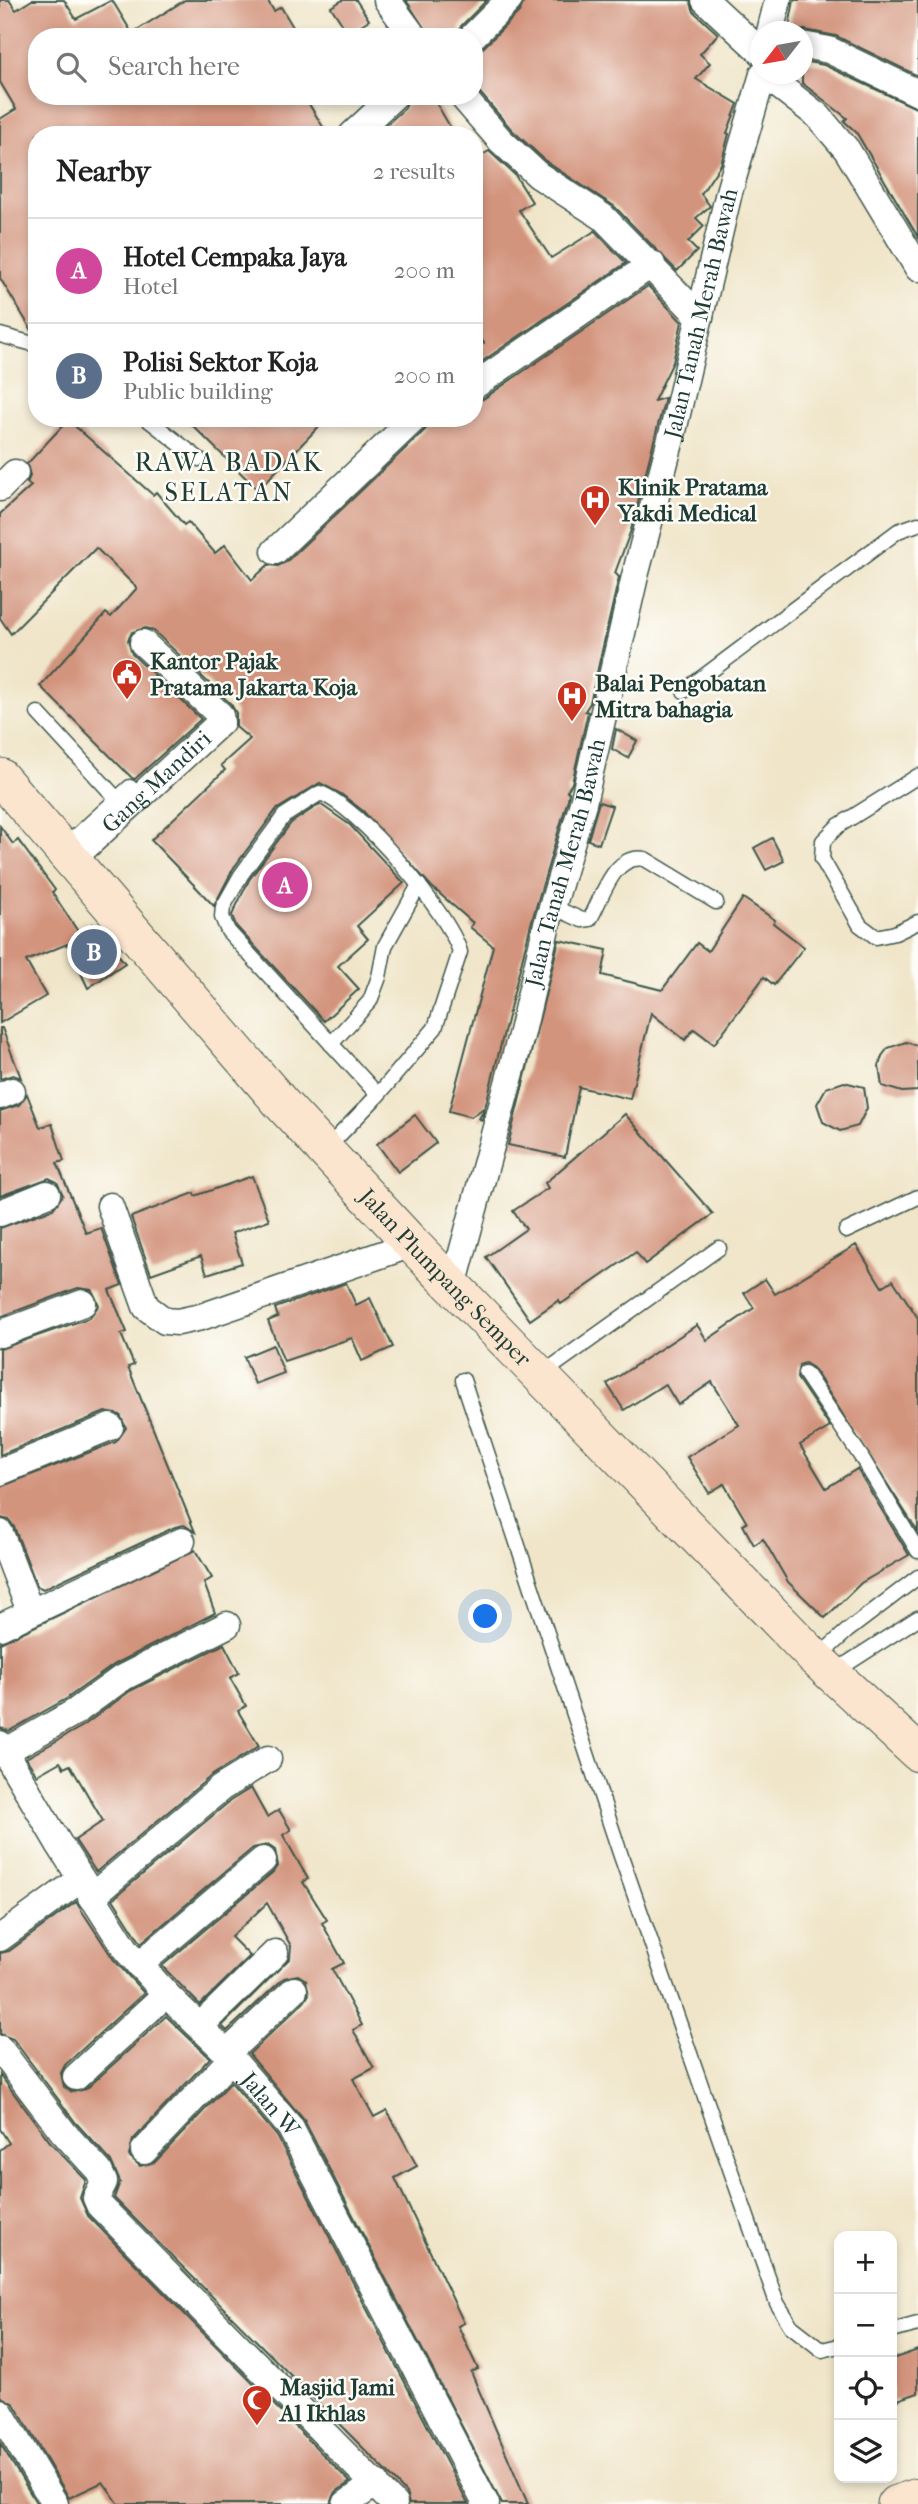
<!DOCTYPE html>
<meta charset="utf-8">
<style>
:root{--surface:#fff;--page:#f6f6f6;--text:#222;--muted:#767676;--line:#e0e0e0;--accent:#c8321e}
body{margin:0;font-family:"IM FELL French Canon",serif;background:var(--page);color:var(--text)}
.controls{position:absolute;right:21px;bottom:21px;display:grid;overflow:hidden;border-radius:14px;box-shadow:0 4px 10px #0003}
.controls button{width:63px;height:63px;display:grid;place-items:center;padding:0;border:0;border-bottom:2px solid var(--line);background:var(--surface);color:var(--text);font:35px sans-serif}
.compass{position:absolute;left:750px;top:21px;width:63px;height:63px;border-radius:50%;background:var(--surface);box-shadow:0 4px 10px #0003;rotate:239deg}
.you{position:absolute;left:486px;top:1617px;width:24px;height:24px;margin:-18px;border:5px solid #fff;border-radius:50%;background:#1a73e8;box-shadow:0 0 0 10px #1a73e833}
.badge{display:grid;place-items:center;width:46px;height:46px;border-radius:50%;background:var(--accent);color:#fff;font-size:23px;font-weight:700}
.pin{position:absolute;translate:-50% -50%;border:4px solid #fff;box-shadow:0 2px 7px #0006}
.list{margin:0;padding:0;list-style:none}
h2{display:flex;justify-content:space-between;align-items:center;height:91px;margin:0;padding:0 28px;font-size:30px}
h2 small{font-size:23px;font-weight:400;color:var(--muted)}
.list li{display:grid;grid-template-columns:46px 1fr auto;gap:21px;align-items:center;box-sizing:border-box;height:105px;padding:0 28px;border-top:2px solid var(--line)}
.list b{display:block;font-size:26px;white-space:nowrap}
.list p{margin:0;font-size:23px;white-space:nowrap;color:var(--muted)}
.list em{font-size:23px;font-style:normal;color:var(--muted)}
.icon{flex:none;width:38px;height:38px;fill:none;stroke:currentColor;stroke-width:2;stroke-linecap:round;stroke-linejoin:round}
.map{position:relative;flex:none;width:918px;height:2504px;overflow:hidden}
.search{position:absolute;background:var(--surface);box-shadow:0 4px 10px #0003;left:28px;top:28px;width:455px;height:77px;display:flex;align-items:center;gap:18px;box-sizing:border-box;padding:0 24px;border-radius:28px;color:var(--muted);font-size:26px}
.panel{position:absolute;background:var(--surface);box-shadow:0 4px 10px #0003;left:28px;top:126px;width:455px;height:301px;border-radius:28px}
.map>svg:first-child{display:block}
.building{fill:#d3947e}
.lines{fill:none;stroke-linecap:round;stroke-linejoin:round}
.lane-casing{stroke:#3e564a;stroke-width:17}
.street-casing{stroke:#3e564a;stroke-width:29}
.secondary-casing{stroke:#3e564a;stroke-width:39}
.lane{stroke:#fff;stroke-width:14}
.street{stroke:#fff;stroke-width:26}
.secondary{stroke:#fbe5cf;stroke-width:37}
.labels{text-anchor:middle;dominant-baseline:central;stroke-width:5;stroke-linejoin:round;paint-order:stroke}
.street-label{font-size:23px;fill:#1f3d34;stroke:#fdfcf7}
.poi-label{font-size:23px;font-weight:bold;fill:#1f3d34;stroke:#fdfcf7;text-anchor:start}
.quarter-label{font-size:26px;letter-spacing:2px;fill:#1f3d34;stroke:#fdfcf7}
</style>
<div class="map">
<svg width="918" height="2504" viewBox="0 0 918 2504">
<rect width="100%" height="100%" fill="#fdfcf7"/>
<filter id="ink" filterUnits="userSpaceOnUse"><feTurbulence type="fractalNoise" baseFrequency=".0143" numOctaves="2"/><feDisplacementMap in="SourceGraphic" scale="14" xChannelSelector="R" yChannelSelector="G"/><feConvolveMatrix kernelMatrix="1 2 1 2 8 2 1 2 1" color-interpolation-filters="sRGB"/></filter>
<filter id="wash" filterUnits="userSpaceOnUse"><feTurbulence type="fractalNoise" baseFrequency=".00686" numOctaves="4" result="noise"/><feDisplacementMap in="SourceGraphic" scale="28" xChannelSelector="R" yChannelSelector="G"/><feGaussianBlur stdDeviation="1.57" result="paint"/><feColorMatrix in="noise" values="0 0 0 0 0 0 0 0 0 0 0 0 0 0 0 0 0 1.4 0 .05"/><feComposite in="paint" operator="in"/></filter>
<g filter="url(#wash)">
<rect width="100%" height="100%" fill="#f0e5c9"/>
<g id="blocks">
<g class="building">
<path d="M 0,0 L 9,0 L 16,10 L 32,0 L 64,0 L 76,19 L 112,0 L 132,33 L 185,0 L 267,0 L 274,11 L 281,7 L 299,37 L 37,37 L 37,96 L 304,96 L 328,135 L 37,135 L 37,335 L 34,334 L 0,278 L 0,119 L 16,109 L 0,82 Z"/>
<path d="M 343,0 L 356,0 L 369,20 L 348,33 L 331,7 Z"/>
<path d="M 406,0 L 487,0 L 461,26 L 457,37 L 430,37 Z"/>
<path d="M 524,0 L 690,0 L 694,12 L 718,34 L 700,54 L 710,63 L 696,79 L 738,104 L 727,133 L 729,134 L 721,164 L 701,194 L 710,206 L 696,218 L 704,226 L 688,242 L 697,251 L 677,271 L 614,206 L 548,163 L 512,130 L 474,86 L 474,52 L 483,48 L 520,11 Z"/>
<path d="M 794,0 L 918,0 L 918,76 L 836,36 L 805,30 L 788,32 Z"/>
<path d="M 802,61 L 824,65 L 918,109 L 918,237 L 856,132 L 844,121 L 847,118 L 802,83 Z"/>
<path d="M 409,96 L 432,96 L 455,135 L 375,135 L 405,108 Z"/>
<path d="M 489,151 L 515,175 L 532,202 L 519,210 L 551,258 L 595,231 L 626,263 L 474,367 L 474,349 L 484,343 L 474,330 L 474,160 Z"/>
<path d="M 648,286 L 682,322 L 673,362 L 654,401 L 665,398 L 631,530 L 615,573 L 619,577 L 590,703 L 585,711 L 588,712 L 572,783 L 567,791 L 569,792 L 568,799 L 531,924 L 482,1120 L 479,1119 L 485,1107 L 471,1117 L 449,1111 L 493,946 L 470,927 L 473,923 L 432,887 L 363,811 L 341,794 L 320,783 L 276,810 L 233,869 L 214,906 L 151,840 L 225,770 L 221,765 L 250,739 L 236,727 L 236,713 L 231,704 L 154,631 L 146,628 L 132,632 L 128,640 L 132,654 L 201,719 L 135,779 L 132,778 L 40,686 L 106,613 L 111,617 L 137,588 L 96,548 L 11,634 L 0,618 L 0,514 L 31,486 L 27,483 L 30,476 L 27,464 L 68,420 L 153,495 L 156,492 L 184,525 L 188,522 L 215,553 L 225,545 L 252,580 L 268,565 L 278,566 L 286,562 L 426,429 L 430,418 L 474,418 L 474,402 L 483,399 Z"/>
<path d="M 185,418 L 327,418 L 258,490 Z"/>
<path d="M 616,729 L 637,741 L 628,758 L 612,749 Z"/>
<path d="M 599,802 L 612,806 L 599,844 L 588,840 Z"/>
<path d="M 320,804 L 350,825 L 404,883 L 357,926 L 368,939 L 338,966 L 359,989 L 324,1021 L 236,926 L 232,915 L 249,880 L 291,823 Z"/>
<path d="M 0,826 L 13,844 L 18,840 L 55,890 L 52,892 L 79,933 L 93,924 L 125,963 L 88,988 L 67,944 L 26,961 L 46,996 L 0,1023 Z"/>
<path d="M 772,838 L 784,861 L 766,870 L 754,848 Z"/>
<path d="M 743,898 L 775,920 L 773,923 L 804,947 L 774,985 L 764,977 L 714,1044 L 694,1029 L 685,1040 L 651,1013 L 630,1099 L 579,1087 L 565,1157 L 508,1145 L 559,940 L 607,950 L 602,975 L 662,990 L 697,943 L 708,951 Z"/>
<path d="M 0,1028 L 2,1028 L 21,1078 L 13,1075 L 0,1079 Z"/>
<path d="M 906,1042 L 918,1046 L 918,1091 L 902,1092 L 882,1086 L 879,1066 L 882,1056 L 888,1048 Z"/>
<path d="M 844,1082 L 864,1087 L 867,1108 L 858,1126 L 840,1131 L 823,1122 L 817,1104 L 826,1088 Z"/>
<path d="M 27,1094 L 40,1127 L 52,1124 L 64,1161 L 57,1163 L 86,1233 L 101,1228 L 122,1285 L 109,1290 L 127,1332 L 121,1334 L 134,1365 L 128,1367 L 195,1532 L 184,1525 L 175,1527 L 43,1589 L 37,1586 L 14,1527 L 9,1520 L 0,1518 L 0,1487 L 116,1442 L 126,1428 L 120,1415 L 105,1412 L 0,1455 L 0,1349 L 89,1318 L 99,1305 L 92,1290 L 78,1288 L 0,1317 L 0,1228 L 53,1209 L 63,1195 L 57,1182 L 49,1178 L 0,1196 L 0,1111 L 19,1105 Z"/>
<path d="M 625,1114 L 713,1214 L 645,1264 L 636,1252 L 561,1304 L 559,1300 L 530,1320 L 486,1257 L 526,1229 L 513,1211 L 548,1188 L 545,1183 Z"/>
<path d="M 415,1115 L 436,1143 L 398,1172 L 377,1144 Z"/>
<path d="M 252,1176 L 269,1220 L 232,1233 L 242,1263 L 207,1274 L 201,1256 L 151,1274 L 131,1217 L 194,1193 L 195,1196 Z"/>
<path d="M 856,1245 L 882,1287 L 893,1280 L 918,1318 L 918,1532 L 813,1368 L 805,1363 L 799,1365 L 797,1378 L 830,1427 L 800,1445 L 826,1488 L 857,1469 L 909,1555 L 861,1583 L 825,1618 L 788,1582 L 763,1539 L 754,1545 L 743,1525 L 747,1523 L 724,1484 L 709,1493 L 687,1457 L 739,1425 L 712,1382 L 678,1405 L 665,1384 L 624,1410 L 607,1384 L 697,1325 L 707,1340 L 754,1308 L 744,1293 L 765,1279 L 775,1294 Z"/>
<path d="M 346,1283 L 356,1305 L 370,1298 L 393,1347 L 362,1361 L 352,1338 L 284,1361 L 268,1321 L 278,1317 L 275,1308 Z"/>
<path d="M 273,1345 L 284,1373 L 255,1384 L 244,1357 Z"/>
<path d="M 195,1550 L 212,1578 L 204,1583 L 215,1613 L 115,1664 L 66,1699 L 9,1731 L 0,1728 L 0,1643 Z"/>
<path d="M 224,1644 L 239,1673 L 230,1678 L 246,1706 L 238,1711 L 259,1746 L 211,1776 L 96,1872 L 75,1840 L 103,1821 L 70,1765 L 64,1768 L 60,1762 L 37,1775 L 26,1758 L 83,1726 L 130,1691 Z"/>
<path d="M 251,1788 L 267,1817 L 279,1810 L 291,1830 L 283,1835 L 308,1879 L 303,1882 L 327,1920 L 322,1923 L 344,1963 L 332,1969 L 362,2025 L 353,2030 L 374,2068 L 353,2079 L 374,2117 L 387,2110 L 417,2166 L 395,2178 L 464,2323 L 458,2326 L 478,2369 L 471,2372 L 528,2504 L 502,2504 L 304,2120 L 249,2054 L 305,2001 L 309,1994 L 306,1980 L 298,1975 L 284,1978 L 227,2031 L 222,2026 L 290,1958 L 291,1946 L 267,1903 L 231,1937 L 250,1956 L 200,2005 L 162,1966 L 273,1872 L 278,1865 L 275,1850 L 268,1845 L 253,1848 L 141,1943 L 113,1899 L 230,1801 Z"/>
<path d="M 76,1902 L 114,1960 L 144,1993 L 65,2065 L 61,2073 L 64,2087 L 72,2092 L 86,2089 L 166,2016 L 210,2058 L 133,2140 L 129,2156 L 140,2166 L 155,2162 L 231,2082 L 277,2136 L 468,2504 L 409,2504 L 406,2493 L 388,2473 L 114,2198 L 120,2182 L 111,2161 L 76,2123 L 13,2039 L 0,2034 L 0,1953 L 9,1951 Z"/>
<path d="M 0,2075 L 51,2143 L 86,2180 L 80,2198 L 88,2216 L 350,2482 L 336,2492 L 330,2504 L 119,2504 L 103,2482 L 69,2498 L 14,2404 L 0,2396 L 0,2150 L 9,2143 L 0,2129 Z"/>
<path d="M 918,2350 L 918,2393 L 892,2402 L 892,2359 Z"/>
<path d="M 0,2443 L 37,2504 L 0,2504 Z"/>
</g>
</g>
</g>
<g filter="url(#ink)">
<use href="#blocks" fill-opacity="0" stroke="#3e564a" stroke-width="2"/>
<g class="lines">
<g class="lane-casing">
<g id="lane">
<path d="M 0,335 L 37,345"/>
<path d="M 146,418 L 199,459"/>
<path d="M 684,691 L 898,531 L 918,524"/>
<path d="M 38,713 L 117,799"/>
<path d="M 918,776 L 838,826 L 823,841 L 822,859 L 860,925 L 876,937 L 895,933 L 918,922"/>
<path d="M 62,849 L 130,787"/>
<path d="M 553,907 L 582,920 L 590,919 C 603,897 613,853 645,859 L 716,902"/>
<path d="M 331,1044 L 370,1001 L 379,977 L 385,946 L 419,885"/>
<path d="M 326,1149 L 378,1095 L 435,1028 L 460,952 C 449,913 358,806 320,793 L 284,816 L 241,875 L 223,907 L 222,917 L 228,931 L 378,1095"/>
<path d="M 846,1231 L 918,1197"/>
<path d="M 805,1373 L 862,1458 L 918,1551"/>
<path d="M 542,1374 L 719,1248"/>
<path d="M 463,1380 L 621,1856 L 777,2303 L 791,2326 L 822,2350 L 839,2346"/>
<path d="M 816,1659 L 847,1631 L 918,1577"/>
<path d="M 834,1672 L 918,1618"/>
<path d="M 892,2331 L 918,2324"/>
</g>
</g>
<g class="street-casing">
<g id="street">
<path d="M 387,0 L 414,37"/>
<path d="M 705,0 L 760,51"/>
<path d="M 770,32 L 778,0"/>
<path d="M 472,37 L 509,0"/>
<path d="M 802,45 L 829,50 L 918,93"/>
<path d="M 764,74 L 818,116 L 847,150 L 918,268"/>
<path d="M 462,96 L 501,141 L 538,175 L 603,217 L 700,317"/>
<path d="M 352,135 L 394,96"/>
<path d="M 474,386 L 652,264"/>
<path d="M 0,488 L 15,473"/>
<path d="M 275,551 L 415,418"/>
<path id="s1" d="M 71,860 L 221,722 L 220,715 L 143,643"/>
<path d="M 0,1096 L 12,1091"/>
<path d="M 110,1206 L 146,1307 L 165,1321 L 178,1322 L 201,1317 L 412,1244"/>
<path d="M 0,1213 L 47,1194"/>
<path id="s2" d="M 453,1286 L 522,1032 L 546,928 L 583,803 L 635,576 L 673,431 L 729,192 L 763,74"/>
<path d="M 0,1334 L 83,1303"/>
<path d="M 0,1472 L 110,1427"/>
<path d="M 0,1533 L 30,1611"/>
<path d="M 0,1627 L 182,1541"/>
<path id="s3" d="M 0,1744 L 59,1844 L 127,1951 L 167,1995 L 227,2053 L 290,2127 L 486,2504"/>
<path d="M 6,1751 L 75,1712 L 122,1678 L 227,1625"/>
<path d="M 91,1897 L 221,1788 L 268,1759"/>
<path d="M 0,1938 L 81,1879"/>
<path d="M 139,1965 L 263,1860"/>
<path d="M 200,2026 L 275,1953"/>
<path d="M 0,2049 L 64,2133 L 99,2171 L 104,2182 L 96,2198 L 99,2205 L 394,2504"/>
<path d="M 227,2053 L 294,1990"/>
<path d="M 76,2077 L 166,1994"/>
<path d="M 144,2151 L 232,2058"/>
<path d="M 0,2412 L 55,2504"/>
<path d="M 346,2504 L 376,2483"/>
</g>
</g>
<g class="secondary-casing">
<g id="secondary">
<path id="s4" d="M 0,777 L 281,1103 L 412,1244 L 816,1659 L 918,1753"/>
<path d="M 896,2504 L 918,2497"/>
</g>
</g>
<use href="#lane" class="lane"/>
<use href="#street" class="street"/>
<use href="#secondary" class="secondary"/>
</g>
</g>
<defs>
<g id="hospital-pin" transform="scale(1.575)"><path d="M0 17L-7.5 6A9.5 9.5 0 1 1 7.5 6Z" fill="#c8321e" stroke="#fdfcf7"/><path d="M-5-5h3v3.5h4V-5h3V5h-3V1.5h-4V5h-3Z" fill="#fff"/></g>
<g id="civic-pin" transform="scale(1.575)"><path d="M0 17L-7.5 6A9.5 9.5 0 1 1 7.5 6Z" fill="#c8321e" stroke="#fdfcf7"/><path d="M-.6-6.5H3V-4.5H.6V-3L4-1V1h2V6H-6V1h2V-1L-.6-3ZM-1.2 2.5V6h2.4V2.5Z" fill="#fff"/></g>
<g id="mosque-pin" transform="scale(1.575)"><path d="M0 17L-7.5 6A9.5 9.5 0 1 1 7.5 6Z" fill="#c8321e" stroke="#fdfcf7"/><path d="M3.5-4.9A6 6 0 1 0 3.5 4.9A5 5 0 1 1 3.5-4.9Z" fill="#fff"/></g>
</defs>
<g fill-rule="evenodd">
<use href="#hospital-pin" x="595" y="500"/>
<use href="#civic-pin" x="127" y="674"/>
<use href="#hospital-pin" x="572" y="696"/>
<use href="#mosque-pin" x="257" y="2400"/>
</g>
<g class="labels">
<g class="street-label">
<text stroke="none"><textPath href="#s2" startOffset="1004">Jalan Tanah Merah Bawah</textPath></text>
<text stroke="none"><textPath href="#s1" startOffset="116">Gang Mandiri</textPath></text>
<text stroke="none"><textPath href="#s2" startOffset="438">Jalan Tanah Merah Bawah</textPath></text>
<text stroke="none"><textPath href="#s4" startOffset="670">Jalan Plumpang Semper</textPath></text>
<text stroke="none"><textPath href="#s3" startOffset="453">Jalan W</textPath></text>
</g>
<g class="poi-label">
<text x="618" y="487">Klinik Pratama<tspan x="618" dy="26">Yakdi Medical</tspan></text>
<text x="150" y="661">Kantor Pajak<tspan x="150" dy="26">Pratama Jakarta Koja</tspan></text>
<text x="595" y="683">Balai Pengobatan<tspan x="595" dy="26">Mitra bahagia</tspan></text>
<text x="280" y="2387">Masjid Jami<tspan x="280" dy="26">Al Ikhlas</tspan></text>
</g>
<g class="quarter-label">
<text x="229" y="462">RAWA BADAK<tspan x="229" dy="30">SELATAN</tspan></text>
</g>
</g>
</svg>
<div class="controls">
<button>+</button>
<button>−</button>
<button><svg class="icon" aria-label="locate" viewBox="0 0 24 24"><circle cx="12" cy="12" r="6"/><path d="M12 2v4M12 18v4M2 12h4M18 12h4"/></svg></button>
<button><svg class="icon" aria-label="layers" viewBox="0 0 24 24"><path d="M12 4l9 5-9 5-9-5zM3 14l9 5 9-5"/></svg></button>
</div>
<svg class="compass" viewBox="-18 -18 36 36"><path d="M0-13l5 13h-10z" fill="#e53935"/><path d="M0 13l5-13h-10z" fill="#767676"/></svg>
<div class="you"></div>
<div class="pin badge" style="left:285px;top:885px;background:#d1479c">A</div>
<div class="pin badge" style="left:94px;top:952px;background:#5c6f8a">B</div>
<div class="search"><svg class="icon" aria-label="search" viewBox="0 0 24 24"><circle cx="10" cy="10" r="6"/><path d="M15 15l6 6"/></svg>Search here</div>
<section class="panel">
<h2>Nearby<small>2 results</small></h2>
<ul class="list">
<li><span class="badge" style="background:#d1479c">A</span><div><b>Hotel Cempaka Jaya</b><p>Hotel</p></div><em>200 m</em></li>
<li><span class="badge" style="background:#5c6f8a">B</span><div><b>Polisi Sektor Koja</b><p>Public building</p></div><em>200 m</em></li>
</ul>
</section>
</div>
